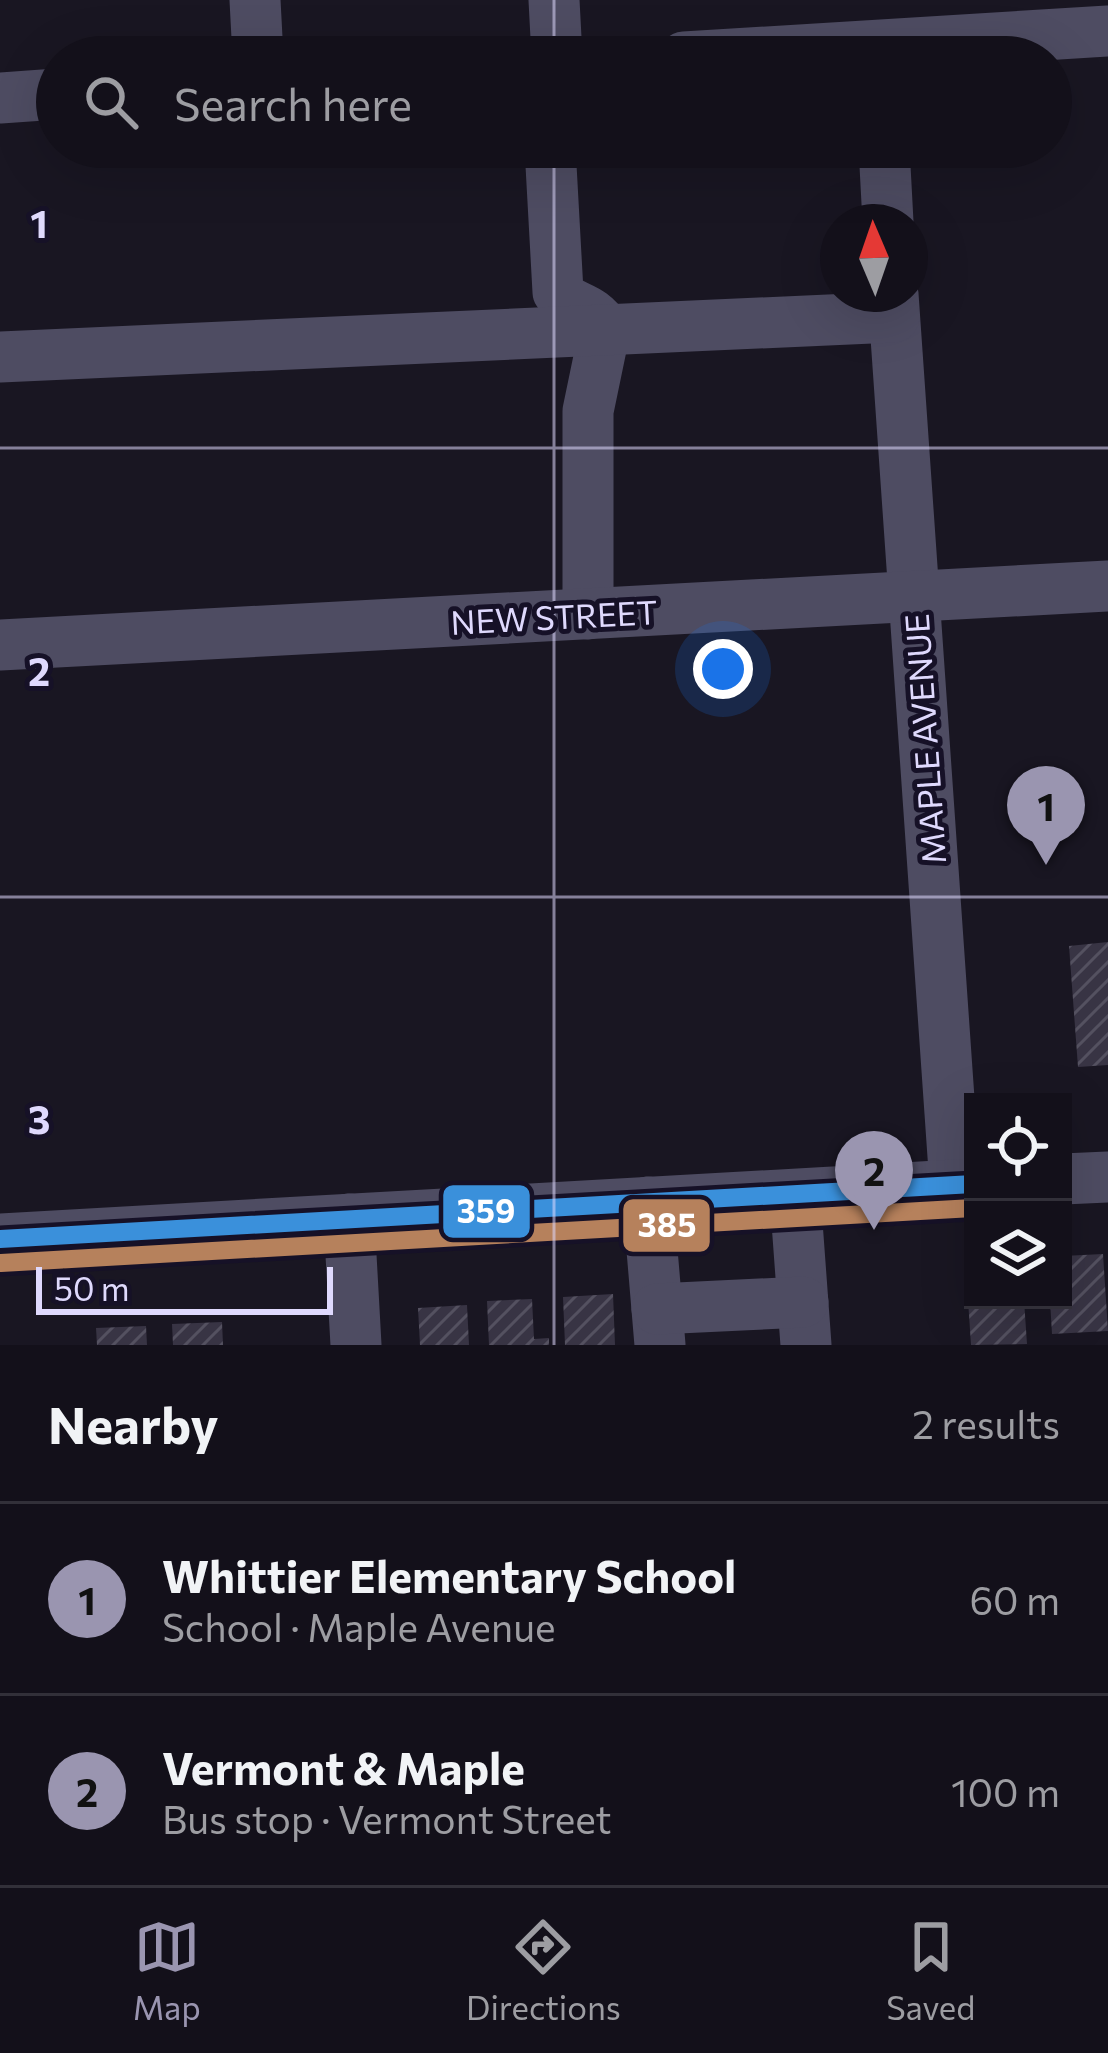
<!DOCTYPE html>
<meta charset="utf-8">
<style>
:root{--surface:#13101a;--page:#1c1923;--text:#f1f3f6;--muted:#9d9da2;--line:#323039;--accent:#9a95b0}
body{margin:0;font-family:Commissioner,sans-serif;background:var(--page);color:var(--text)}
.controls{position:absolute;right:36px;bottom:36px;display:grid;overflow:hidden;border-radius:0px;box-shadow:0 12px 48px #0002}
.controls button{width:108px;height:108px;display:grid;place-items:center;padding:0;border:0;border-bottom:3px solid var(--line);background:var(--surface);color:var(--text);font:60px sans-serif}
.compass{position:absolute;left:820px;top:204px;width:108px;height:108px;border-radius:50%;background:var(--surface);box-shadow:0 12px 48px #0002;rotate:358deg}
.scale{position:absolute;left:36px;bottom:30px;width:297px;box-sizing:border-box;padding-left:12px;border:6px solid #dfd9fd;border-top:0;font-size:33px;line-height:42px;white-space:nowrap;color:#dfd9fd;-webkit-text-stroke:9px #161127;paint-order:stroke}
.you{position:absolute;left:723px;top:669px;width:42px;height:42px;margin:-30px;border:9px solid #fff;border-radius:50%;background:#1a73e8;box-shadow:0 0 0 18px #1a73e833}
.badge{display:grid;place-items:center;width:78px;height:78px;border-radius:50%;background:var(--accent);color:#111;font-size:39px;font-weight:700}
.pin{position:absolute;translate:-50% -99px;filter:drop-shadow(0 3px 6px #0008)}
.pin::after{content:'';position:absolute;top:63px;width:42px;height:36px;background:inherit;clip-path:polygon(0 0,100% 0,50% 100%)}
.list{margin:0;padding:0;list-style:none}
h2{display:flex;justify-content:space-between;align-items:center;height:156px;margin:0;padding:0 48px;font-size:51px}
h2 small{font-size:39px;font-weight:400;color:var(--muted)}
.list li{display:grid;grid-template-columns:78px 1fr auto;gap:36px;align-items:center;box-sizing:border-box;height:192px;padding:0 48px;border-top:3px solid var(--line)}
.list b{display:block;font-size:45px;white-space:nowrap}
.list p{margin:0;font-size:39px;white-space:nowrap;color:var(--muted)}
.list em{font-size:39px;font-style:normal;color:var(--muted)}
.icon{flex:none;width:66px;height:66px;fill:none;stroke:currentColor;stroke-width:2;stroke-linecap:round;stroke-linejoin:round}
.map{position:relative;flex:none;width:1108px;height:1345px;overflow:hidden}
.search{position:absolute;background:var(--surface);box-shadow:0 12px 48px #0002;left:36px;right:36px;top:36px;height:132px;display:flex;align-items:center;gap:30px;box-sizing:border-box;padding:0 42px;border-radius:66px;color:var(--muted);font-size:45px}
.sheet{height:540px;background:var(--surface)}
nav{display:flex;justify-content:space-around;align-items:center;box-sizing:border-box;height:168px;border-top:3px solid var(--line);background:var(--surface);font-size:33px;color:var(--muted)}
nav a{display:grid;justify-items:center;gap:6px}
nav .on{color:var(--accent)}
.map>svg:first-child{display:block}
.building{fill:url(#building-hatch)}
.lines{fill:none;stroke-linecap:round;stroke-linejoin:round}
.minor{stroke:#4e4c62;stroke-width:51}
.bus-1-casing{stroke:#161127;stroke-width:27}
.bus-2-casing{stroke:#161127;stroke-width:27}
.bus-1{stroke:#3a90db;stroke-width:18}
.bus-2{stroke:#b6815c;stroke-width:18}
.grid{fill:none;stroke:#dfd9fd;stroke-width:3;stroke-opacity:0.55}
.labels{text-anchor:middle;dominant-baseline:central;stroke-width:10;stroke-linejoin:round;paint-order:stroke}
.street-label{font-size:33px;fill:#dfd9fd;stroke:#161127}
.grid-label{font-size:39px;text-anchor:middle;font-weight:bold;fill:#dfd9fd;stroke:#161127;stroke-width:10;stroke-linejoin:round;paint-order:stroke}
.line-badge{stroke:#161127;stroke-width:4.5}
.badge-label{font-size:33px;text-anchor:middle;font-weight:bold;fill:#fff}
</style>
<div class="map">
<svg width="1108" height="1345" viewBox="0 0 1108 1345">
<defs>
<pattern id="building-hatch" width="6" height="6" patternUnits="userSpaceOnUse" patternTransform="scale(3)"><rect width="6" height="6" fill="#383444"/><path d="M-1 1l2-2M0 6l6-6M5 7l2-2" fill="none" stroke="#545160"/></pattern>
</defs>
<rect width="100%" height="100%" fill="#191622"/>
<g class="building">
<path d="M 1108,942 L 1108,1065 L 1078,1067 L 1069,946 Z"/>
<path d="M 1103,1254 L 1108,1331 L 1052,1334 L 1050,1300 L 1063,1300 L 1063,1256 Z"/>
<path d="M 966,1270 L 973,1270 L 973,1300 L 1024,1300 L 1027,1344 L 971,1345 Z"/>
<path d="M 613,1294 L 615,1345 L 565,1345 L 563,1297 Z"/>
<path d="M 532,1299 L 534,1339 L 549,1338 L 549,1345 L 489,1345 L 487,1301 Z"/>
<path d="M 467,1305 L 469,1345 L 420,1345 L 418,1308 Z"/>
<path d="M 222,1322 L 223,1345 L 173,1345 L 172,1324 Z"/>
<path d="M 146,1326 L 147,1345 L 97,1345 L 96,1328 Z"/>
</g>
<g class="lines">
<g class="minor">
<path d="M 255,0 L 258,57"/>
<path d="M 554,0 L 557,57"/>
<path d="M 684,57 L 1108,31"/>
<path d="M 0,98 L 57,94"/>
<path d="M 550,147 L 558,292 C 569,309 590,304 605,329 L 588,411 L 588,614"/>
<path d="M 884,147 L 888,222"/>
<path d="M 893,294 L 955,1185"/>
<path d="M 0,357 L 894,317"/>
<path d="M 0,645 L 1108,586"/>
<path d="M 1063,1179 L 1108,1177"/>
<path d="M 795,1195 L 806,1345"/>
<path d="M 648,1202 L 660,1345"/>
<path d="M 349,1219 L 356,1345"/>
<path d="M 0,1239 L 973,1184"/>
<path d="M 657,1309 L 803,1302"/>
</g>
<g class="bus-1-casing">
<path id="bus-1" d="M 0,1239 L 973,1184"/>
</g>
<g class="bus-2-casing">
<path id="bus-2" d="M 1,1263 L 973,1208"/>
</g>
<use href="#bus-1" class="bus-1"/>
<use href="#bus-2" class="bus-2"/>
</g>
<path class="grid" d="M 554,0 L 554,57M 554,147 L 554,1345M 0,448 L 1108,448M 0,897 L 1108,897"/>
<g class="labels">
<g class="street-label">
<text transform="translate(554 616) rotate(-3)">NEW STREET</text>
<text transform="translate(924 739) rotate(-94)">MAPLE AVENUE</text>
</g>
</g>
<g class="grid-label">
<text x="39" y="238">1</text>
<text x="39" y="686">2</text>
<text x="39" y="1134">3</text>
</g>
<g class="line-badge">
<rect x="441" y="1183" width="91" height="57" rx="12" fill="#3a90db"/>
<rect x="621" y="1197" width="91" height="57" rx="12" fill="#b6815c"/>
</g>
<g class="badge-label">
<text x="486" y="1223">359</text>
<text x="667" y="1237">385</text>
</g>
</svg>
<div class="controls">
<button><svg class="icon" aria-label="locate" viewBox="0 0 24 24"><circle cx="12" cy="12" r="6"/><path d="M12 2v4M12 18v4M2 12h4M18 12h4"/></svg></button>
<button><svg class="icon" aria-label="layers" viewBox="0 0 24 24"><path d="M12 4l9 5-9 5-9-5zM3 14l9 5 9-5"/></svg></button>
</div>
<svg class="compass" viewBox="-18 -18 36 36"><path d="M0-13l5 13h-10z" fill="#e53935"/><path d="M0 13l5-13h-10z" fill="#9d9da2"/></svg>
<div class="scale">50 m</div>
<div class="you"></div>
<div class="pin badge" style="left:1046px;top:865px">1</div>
<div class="pin badge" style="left:874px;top:1230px">2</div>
<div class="search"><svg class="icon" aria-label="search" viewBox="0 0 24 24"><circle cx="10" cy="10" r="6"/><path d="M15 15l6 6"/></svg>Search here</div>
</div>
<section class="sheet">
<h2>Nearby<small>2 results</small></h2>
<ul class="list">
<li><span class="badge">1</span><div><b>Whittier Elementary School</b><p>School · Maple Avenue</p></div><em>60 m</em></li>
<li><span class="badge">2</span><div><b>Vermont &amp; Maple</b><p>Bus stop · Vermont Street</p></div><em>100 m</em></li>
</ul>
</section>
<nav>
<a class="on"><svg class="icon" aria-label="map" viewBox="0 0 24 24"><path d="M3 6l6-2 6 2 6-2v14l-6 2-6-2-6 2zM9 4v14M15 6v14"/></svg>Map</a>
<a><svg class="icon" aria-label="directions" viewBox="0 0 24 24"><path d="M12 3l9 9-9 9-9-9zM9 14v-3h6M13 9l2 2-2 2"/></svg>Directions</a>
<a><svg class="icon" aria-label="saved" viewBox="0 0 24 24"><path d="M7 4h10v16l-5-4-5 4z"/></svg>Saved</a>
</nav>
